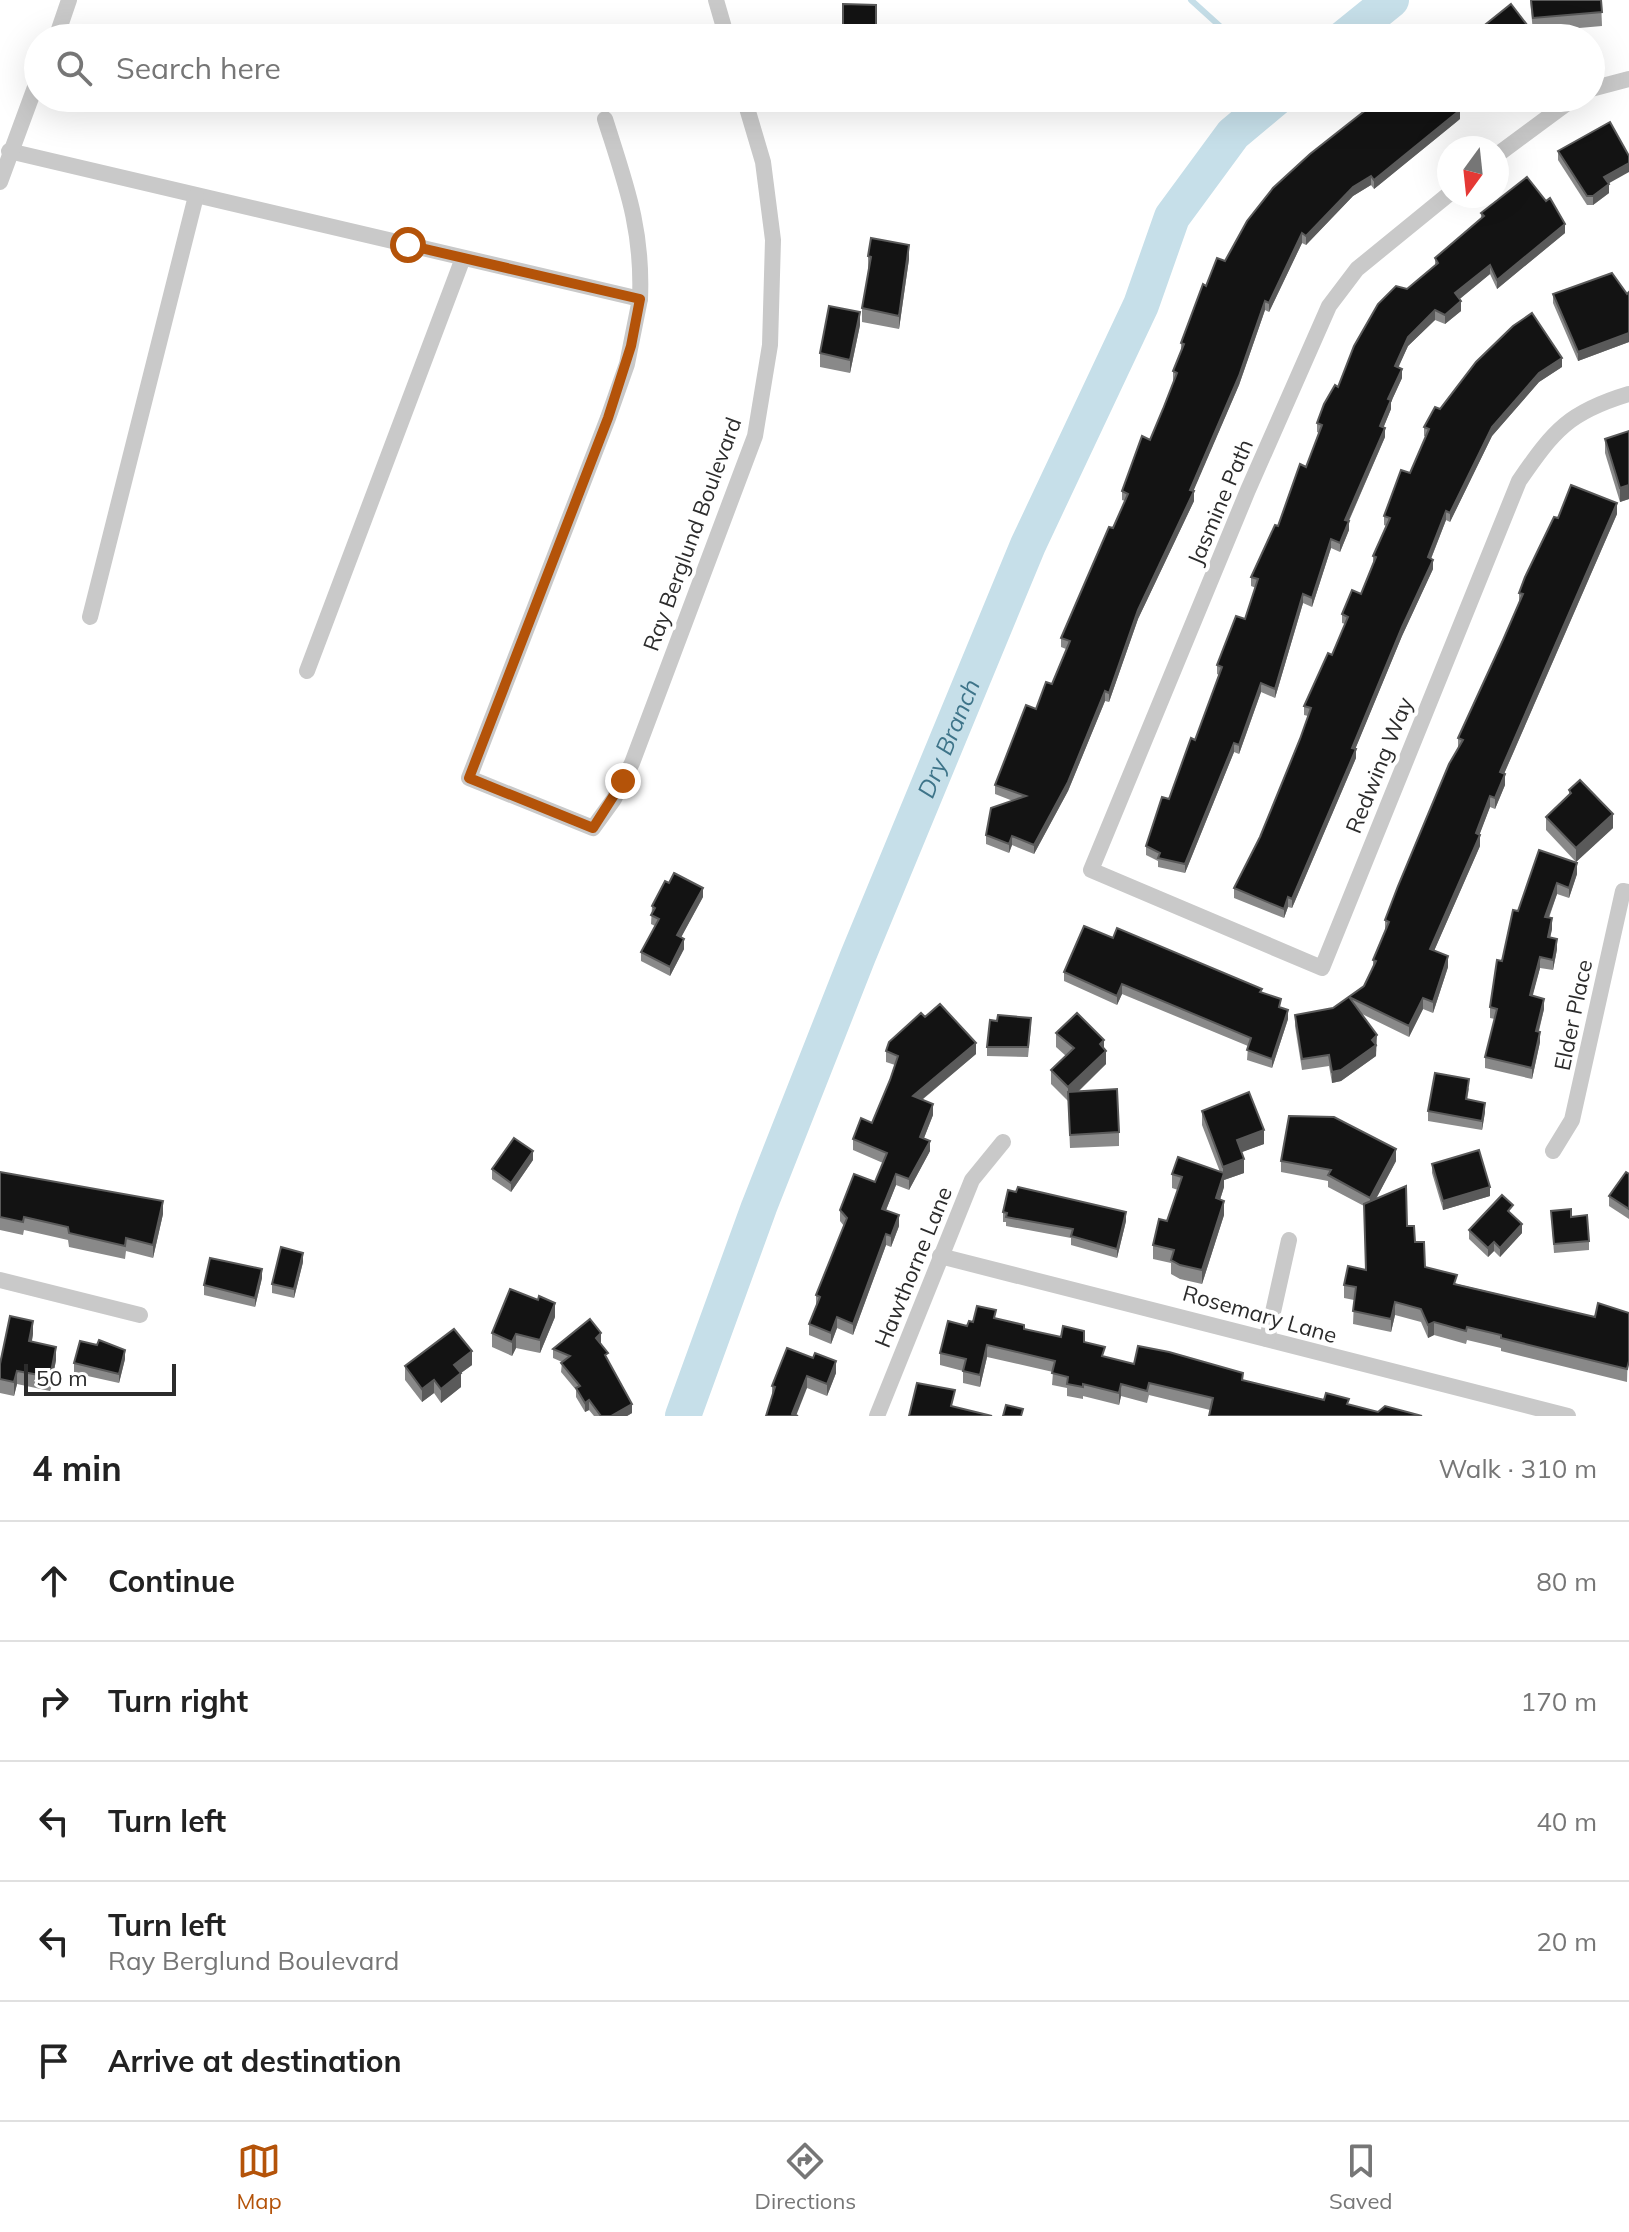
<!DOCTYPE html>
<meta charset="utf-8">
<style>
:root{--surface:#fff;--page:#f6f6f6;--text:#222;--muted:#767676;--line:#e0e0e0;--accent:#b45309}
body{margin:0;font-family:Mulish,sans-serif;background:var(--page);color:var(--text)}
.compass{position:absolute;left:1437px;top:136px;width:72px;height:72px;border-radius:50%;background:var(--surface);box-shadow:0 8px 32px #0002;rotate:195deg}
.scale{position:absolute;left:24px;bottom:20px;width:152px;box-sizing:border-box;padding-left:8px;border:4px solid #2c2c2c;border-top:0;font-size:22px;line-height:28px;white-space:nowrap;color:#2c2c2c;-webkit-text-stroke:6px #fff;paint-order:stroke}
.stop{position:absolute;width:24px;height:24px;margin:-18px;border:6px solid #b45309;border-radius:50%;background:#fff}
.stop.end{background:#b45309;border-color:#fff;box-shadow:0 2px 8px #0008}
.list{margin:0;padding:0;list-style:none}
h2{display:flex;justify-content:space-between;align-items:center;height:104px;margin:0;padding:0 32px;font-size:34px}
h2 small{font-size:26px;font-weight:400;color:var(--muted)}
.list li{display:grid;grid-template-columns:52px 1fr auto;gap:24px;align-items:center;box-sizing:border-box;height:120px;padding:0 32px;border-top:2px solid var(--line)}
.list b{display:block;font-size:30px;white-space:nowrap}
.list p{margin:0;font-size:26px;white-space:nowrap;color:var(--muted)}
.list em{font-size:26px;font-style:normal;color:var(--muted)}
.icon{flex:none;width:44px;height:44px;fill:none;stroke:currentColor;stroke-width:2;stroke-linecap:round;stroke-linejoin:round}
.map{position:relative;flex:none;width:1629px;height:1416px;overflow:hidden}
.search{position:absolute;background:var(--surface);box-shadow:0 8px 32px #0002;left:24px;right:24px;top:24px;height:88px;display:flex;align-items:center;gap:20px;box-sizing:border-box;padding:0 28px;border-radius:44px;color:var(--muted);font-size:30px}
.sheet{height:704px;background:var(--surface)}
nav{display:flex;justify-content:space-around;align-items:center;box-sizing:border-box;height:112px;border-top:2px solid var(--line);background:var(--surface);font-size:22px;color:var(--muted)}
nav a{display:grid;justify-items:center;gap:4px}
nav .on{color:var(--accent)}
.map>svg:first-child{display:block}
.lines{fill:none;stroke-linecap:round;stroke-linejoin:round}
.stream{stroke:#c6dfe9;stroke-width:6}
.river{stroke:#c6dfe9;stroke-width:36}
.street{stroke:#c9c9c9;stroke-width:16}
.wall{fill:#898989}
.shaded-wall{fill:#5a5a5a}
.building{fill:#131313;stroke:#5a5a5a;stroke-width:2}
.route{stroke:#b45309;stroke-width:10}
.labels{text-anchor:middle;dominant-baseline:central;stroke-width:8;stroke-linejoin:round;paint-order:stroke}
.street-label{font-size:22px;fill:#2c2c2c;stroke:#fff}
.water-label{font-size:24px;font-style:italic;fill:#3e7489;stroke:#fff}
</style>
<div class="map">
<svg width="1629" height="1416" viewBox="0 0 1629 1416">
<rect width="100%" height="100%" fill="#fff"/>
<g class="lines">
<g class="stream">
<path d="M 1191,0 L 1233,38"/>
<path d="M 1255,98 L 1259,113"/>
</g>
<g class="river">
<path d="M 1344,38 L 1391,0"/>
<path id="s1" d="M 683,1416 L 759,1207 L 858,956 L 1028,545 L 1141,305 L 1172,217 L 1233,134 L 1276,98"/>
</g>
<g class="street">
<path d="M 716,0 L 727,38"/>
<path d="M 56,38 L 69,0"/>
<path d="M 1591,89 L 1629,79"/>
<path d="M 9,151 L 640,299 C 643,229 626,185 605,119"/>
<path d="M 1497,155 L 1574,98"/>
<path d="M 0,182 L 38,79"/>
<path d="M 1449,194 L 1357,269 L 1329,306 L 1248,490 L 1091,870 L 1322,968 L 1519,481 C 1554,430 1569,412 1629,394"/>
<path d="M 640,299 L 627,364 L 608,418 L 469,778 L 593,828 L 614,799 L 632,763 L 755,436 L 770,345 L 773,240 L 763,162 L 744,98"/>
<path d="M 90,617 L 196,196"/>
<path d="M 307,671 L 463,258"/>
<path d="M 1553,1151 L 1572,1120 L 1623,891 L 1629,892"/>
<path d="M 940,1256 L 1568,1416"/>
<path d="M 0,1280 L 140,1315"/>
<path d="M 1267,1339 L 1289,1240"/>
<path d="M 877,1416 L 972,1180 L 1003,1142"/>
</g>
</g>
<g class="wall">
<path d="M 1530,0 L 1601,0 L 1602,26 L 1533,32 Z"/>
<path d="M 850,98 L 879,98 L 879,112 L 850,111 Z"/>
<path d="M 1460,119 L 1374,189 L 1371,185 L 1353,196 L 1306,245 L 1302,243 L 1269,312 L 1265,310 L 1239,385 L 1193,491 L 1194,501 L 1138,619 L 1109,702 L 1105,701 L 1068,791 L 1034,854 L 1012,845 L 1009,853 L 986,844 L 986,835 L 1013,801 L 995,794 L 995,785 L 1036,709 L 1052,684 L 1066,649 L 1061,647 L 1061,638 L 1125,501 L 1122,500 L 1122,491 L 1150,440 L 1174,381 L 1173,381 L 1173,371 L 1181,352 L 1181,343 L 1206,286 L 1225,261 Z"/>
<path d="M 1558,151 L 1609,183 L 1609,193 L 1593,205 L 1587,205 L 1558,160 Z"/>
<path d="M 1481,213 L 1565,233 L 1497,289 L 1490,274 L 1459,299 L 1461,311 L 1445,324 L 1435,320 L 1408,346 L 1398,367 L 1402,378 L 1391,402 L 1391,409 L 1383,428 L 1385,437 L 1349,521 L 1349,530 L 1340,552 L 1331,548 L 1312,607 L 1303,603 L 1275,698 L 1261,692 L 1239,754 L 1234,752 L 1185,873 L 1158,867 L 1158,861 L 1146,855 L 1146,846 L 1169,799 L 1195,740 L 1219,675 L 1217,674 L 1217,665 L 1245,619 L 1256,588 L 1251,586 L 1251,577 L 1278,526 L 1306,467 L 1319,433 L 1317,432 L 1317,423 L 1338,387 L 1407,289 L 1435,265 L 1435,258 L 1481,219 Z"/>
<path d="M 868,256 L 909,259 L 899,329 L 862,322 L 862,308 L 869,270 L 868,270 Z"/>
<path d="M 1629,292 L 1629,342 L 1578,361 L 1553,303 L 1553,294 L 1627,294 Z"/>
<path d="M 860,325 L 850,373 L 820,367 L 820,353 Z"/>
<path d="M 1562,367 L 1539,382 L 1492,436 L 1450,522 L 1446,520 L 1431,559 L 1433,569 L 1402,636 L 1355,749 L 1356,758 L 1292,908 L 1288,907 L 1284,918 L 1234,898 L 1234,888 L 1260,837 L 1300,739 L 1308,716 L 1304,715 L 1304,706 L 1332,655 L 1345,624 L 1342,623 L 1342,614 L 1361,594 L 1373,563 L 1373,556 L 1386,526 L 1384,525 L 1384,516 L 1410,473 L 1426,437 L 1424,436 L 1424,427 L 1440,409 Z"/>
<path d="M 1629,431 L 1629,499 L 1620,502 L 1605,453 L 1605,439 Z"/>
<path d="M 1617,514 L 1504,774 L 1505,785 L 1495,809 L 1490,807 L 1479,835 L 1480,846 L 1434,951 L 1448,967 L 1433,1013 L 1423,1009 L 1409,1037 L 1362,1014 L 1377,1046 L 1376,1047 L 1376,1056 L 1341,1081 L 1332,1083 L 1329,1066 L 1302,1070 L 1295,1026 L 1295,1015 L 1333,1008 L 1364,986 L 1373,967 L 1373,960 L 1385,931 L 1385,920 L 1458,748 L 1458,738 L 1503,640 L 1519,602 L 1519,593 L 1558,518 Z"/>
<path d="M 1569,790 L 1613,828 L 1576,862 L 1546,830 L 1546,817 L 1569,795 Z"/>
<path d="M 1539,850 L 1577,874 L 1569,898 L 1557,894 L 1549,918 L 1552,929 L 1550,937 L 1557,949 L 1553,970 L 1540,968 L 1532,996 L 1544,1009 L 1539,1031 L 1540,1042 L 1532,1079 L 1485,1068 L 1485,1057 L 1495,1019 L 1490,1018 L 1490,1007 L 1502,961 Z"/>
<path d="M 703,897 L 681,937 L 684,949 L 670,976 L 641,961 L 641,952 L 655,926 L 651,924 L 652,906 Z"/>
<path d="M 1113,938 L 1262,992 L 1281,1008 L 1288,1019 L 1272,1068 L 1247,1060 L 1248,1046 L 1122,994 L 1117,1005 L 1064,981 L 1064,972 Z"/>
<path d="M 925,1017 L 976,1054 L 922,1100 L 933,1115 L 924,1138 L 930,1151 L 909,1190 L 896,1185 L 886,1210 L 899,1226 L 891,1247 L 886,1245 L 853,1335 L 837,1328 L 831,1344 L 809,1335 L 809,1324 L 816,1306 L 816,1295 L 844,1226 L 840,1221 L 840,1210 L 875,1182 L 883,1163 L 853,1150 L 853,1139 L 872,1123 L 890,1080 L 895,1065 L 886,1062 L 886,1051 Z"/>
<path d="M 1031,1027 L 1028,1057 L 987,1056 L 987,1047 Z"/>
<path d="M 1056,1033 L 1104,1049 L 1106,1064 L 1078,1092 L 1119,1132 L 1119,1146 L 1070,1148 L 1068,1101 L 1051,1084 L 1051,1070 L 1066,1056 L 1056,1047 Z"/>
<path d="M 1469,1088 L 1467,1100 L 1485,1112 L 1482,1130 L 1428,1121 L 1428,1111 Z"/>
<path d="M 1202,1111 L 1264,1144 L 1241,1152 L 1244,1173 L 1224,1180 L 1224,1187 L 1220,1200 L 1224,1215 L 1202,1284 L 1180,1279 L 1171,1274 L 1171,1263 L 1153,1259 L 1153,1245 L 1167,1221 L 1178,1190 L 1172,1188 L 1172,1174 L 1220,1172 L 1202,1125 Z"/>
<path d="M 533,1160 L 511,1192 L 492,1179 L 492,1169 Z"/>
<path d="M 1281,1161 L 1396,1161 L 1376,1199 L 1407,1226 L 1425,1267 L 1457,1284 L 1595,1317 L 1629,1313 L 1627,1382 L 1501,1351 L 1501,1348 L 1467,1340 L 1466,1344 L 1434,1335 L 1428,1338 L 1421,1322 L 1395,1315 L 1391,1332 L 1353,1324 L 1354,1300 L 1344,1298 L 1344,1285 L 1366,1270 L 1364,1206 L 1328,1187 L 1328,1181 L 1281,1172 Z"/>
<path d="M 1432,1164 L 1490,1196 L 1443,1210 L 1432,1173 Z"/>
<path d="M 0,1172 L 163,1214 L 153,1258 L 126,1251 L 125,1259 L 69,1247 L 68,1240 L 24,1230 L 23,1235 L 0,1230 Z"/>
<path d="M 1629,1174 L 1629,1219 L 1609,1206 L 1609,1196 Z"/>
<path d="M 1551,1211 L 1571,1217 L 1589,1241 L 1589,1250 L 1554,1253 Z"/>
<path d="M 1003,1212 L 1126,1221 L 1117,1258 L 1071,1245 L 1071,1238 L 1006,1226 L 1006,1222 L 1003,1222 Z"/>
<path d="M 1513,1215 L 1522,1233 L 1500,1257 L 1494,1251 L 1488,1257 L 1469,1239 L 1469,1230 Z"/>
<path d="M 303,1262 L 294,1298 L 272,1293 L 272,1284 Z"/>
<path d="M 262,1278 L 255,1307 L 204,1295 L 204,1285 Z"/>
<path d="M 555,1317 L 540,1353 L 516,1348 L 512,1356 L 492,1347 L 492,1333 Z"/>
<path d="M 996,1318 L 1024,1329 L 1084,1342 L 1105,1357 L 1134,1364 L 1243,1380 L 1378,1412 L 1422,1416 L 1210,1410 L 1149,1395 L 1147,1403 L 1121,1396 L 1119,1405 L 1083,1396 L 1083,1399 L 1067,1396 L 1067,1388 L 1052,1385 L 1053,1372 L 987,1357 L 980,1387 L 963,1383 L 963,1371 L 940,1365 L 940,1353 L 967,1326 Z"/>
<path d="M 33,1334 L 32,1341 L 56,1360 L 50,1391 L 17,1384 L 14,1396 L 0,1393 L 0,1364 Z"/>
<path d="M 601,1343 L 608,1361 L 632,1413 L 627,1416 L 594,1416 L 589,1410 L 585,1412 L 576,1397 L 576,1390 L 561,1372 L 562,1362 L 553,1358 L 553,1349 Z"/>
<path d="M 813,1358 L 836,1373 L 827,1396 L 807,1388 L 766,1416 L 772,1396 L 772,1386 Z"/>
<path d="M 125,1359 L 119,1383 L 74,1373 L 74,1363 Z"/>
<path d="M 472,1365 L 461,1373 L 461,1387 L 441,1403 L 434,1393 L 422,1402 L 405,1380 L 405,1366 Z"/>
</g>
<g class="shaded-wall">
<path d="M 1460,110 L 1460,119 L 1374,189 L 1374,180 Z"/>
<path d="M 1629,163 L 1629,172 L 1604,186 L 1604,177 Z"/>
<path d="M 1371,176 L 1371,185 L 1353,196 L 1306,245 L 1306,236 L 1353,187 Z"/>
<path d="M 1609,184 L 1609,193 L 1593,205 L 1593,196 Z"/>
<path d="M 1565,224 L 1565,233 L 1497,289 L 1497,280 Z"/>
<path d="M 1302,233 L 1302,243 L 1269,312 L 1269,303 Z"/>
<path d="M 909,245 L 909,259 L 899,329 L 899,316 Z"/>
<path d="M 1490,265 L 1490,274 L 1455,303 L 1455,293 Z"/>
<path d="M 1265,301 L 1265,310 L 1239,385 L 1190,499 L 1190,490 Z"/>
<path d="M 1461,301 L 1461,311 L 1445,324 L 1445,315 Z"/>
<path d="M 1435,310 L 1435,320 L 1408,346 L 1395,375 L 1395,366 L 1408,337 Z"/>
<path d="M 860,312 L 860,325 L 850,373 L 850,360 Z"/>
<path d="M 1629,333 L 1629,342 L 1578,361 L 1578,352 Z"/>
<path d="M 1562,358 L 1562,367 L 1539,382 L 1492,436 L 1450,522 L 1450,513 L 1492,427 L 1539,373 Z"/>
<path d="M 1402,369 L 1402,378 L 1391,402 L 1391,409 L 1380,436 L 1380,426 L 1388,399 Z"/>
<path d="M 1385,428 L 1385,437 L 1345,529 L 1345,520 Z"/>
<path d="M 1629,485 L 1629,499 L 1620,502 L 1620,488 Z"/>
<path d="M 1194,491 L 1194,501 L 1138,619 L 1109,702 L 1109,693 L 1138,610 Z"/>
<path d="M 1617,503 L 1617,514 L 1500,783 L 1500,772 Z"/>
<path d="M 1446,511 L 1446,520 L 1428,566 L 1428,557 Z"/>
<path d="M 1349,521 L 1349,530 L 1340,552 L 1340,543 Z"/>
<path d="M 1331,539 L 1331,548 L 1312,607 L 1312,598 Z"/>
<path d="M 1433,560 L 1433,569 L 1402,636 L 1352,757 L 1352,748 L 1402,627 Z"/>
<path d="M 1303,594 L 1303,603 L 1275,698 L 1275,689 Z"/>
<path d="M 1261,683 L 1261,692 L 1239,754 L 1239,745 Z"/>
<path d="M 1105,691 L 1105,701 L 1068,791 L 1034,854 L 1034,845 Z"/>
<path d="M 1234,743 L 1234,752 L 1185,873 L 1185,864 Z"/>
<path d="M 1356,749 L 1356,758 L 1292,908 L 1292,899 Z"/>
<path d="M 1505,774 L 1505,785 L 1495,809 L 1495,798 Z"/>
<path d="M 1490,796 L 1490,807 L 1476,844 L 1480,835 L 1480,846 L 1430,960 L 1430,949 Z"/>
<path d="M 1613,814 L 1613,828 L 1576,862 L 1576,848 Z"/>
<path d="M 1012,836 L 1012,845 L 1009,853 L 1009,844 Z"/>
<path d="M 1577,863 L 1577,874 L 1569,898 L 1569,888 Z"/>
<path d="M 1557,883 L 1557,894 L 1545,927 L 1545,917 Z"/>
<path d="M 703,888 L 703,897 L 677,945 L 677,935 Z"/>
<path d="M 1288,897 L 1288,907 L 1284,918 L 1284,909 Z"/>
<path d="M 1552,918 L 1552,929 L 1548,948 L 1548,937 Z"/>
<path d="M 684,939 L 684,949 L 670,976 L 670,967 Z"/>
<path d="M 1557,939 L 1557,949 L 1553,970 L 1553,960 Z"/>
<path d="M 1448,956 L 1448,967 L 1433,1013 L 1433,1002 Z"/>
<path d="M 1540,957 L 1540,968 L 1530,1006 L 1530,995 Z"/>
<path d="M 1122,984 L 1122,994 L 1117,1005 L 1117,996 Z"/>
<path d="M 1423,998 L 1423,1009 L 1409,1037 L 1409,1026 Z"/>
<path d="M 1544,999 L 1544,1009 L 1536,1041 L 1536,1031 Z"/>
<path d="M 1288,1010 L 1288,1019 L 1272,1068 L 1272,1059 Z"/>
<path d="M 1540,1032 L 1540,1042 L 1532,1079 L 1532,1068 Z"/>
<path d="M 1377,1035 L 1376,1056 L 1341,1081 L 1332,1083 L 1332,1072 Z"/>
<path d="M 1104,1040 L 1104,1052 L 1106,1051 L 1106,1064 L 1068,1101 L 1068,1087 Z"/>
<path d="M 976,1043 L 976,1054 L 913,1107 L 913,1096 Z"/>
<path d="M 1485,1103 L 1485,1112 L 1482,1130 L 1482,1121 Z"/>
<path d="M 933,1104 L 933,1115 L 920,1148 L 920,1137 Z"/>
<path d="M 1264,1130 L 1264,1144 L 1237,1154 L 1237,1140 Z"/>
<path d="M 930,1141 L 930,1151 L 909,1190 L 909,1179 Z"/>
<path d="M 1396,1149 L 1396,1161 L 1370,1210 L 1370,1198 Z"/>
<path d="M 533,1151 L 533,1160 L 511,1192 L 511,1183 Z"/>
<path d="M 1244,1159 L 1244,1173 L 1224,1180 L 1224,1187 L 1216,1212 L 1216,1198 L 1223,1176 L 1223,1167 Z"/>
<path d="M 896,1174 L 896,1185 L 882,1220 L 882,1209 Z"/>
<path d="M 1490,1187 L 1490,1196 L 1443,1210 L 1443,1201 Z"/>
<path d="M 163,1201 L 163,1214 L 153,1258 L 153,1245 Z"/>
<path d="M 1224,1201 L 1224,1215 L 1202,1284 L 1202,1270 Z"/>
<path d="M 1126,1212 L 1126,1221 L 1117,1258 L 1117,1249 Z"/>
<path d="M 899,1215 L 899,1226 L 891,1247 L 891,1236 Z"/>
<path d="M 1522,1224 L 1522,1233 L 1500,1257 L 1500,1248 Z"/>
<path d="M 886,1234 L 886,1245 L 853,1335 L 853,1324 Z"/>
<path d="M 1494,1242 L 1494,1251 L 1488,1257 L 1488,1248 Z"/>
<path d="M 303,1253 L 303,1262 L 294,1298 L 294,1289 Z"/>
<path d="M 262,1269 L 262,1278 L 255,1307 L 255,1298 Z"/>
<path d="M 1395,1302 L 1395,1315 L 1391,1332 L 1391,1319 Z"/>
<path d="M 555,1303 L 555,1317 L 540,1353 L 540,1340 Z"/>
<path d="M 837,1317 L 837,1328 L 831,1344 L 831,1333 Z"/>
<path d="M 33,1321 L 33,1334 L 29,1355 L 29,1341 Z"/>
<path d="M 1434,1322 L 1434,1335 L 1428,1338 L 1428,1325 Z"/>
<path d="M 601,1333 L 601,1343 L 596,1347 L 596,1338 Z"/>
<path d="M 516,1334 L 516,1348 L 512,1356 L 512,1342 Z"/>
<path d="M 987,1345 L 987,1357 L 980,1387 L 980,1375 Z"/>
<path d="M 56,1347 L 56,1360 L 50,1391 L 50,1377 Z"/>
<path d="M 125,1350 L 125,1359 L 119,1383 L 119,1374 Z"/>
<path d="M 472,1351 L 472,1365 L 454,1378 L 454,1365 Z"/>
<path d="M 836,1361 L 836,1373 L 827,1396 L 827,1384 Z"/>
<path d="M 17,1371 L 17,1384 L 14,1396 L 14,1382 Z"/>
<path d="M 461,1373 L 461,1387 L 441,1403 L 441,1389 Z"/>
<path d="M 807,1376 L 807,1388 L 796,1416 L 792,1414 Z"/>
<path d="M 434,1380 L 434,1393 L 422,1402 L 422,1389 Z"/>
<path d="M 1121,1384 L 1121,1396 L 1119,1405 L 1119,1393 Z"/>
<path d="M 589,1400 L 589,1410 L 585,1412 L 585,1403 Z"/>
<path d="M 632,1404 L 632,1413 L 627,1416 L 611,1416 Z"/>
</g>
<g class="building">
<path d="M 1531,0 L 1601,0 L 1602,12 L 1533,18 Z"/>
<path d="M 843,4 L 876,5 L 876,34 L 888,34 L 888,38 L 843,38 Z"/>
<path d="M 1511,4 L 1537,38 L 1473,38 L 1471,36 Z"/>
<path d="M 1381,98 L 1450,98 L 1460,110 L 1374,180 L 1371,176 L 1353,187 L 1306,236 L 1302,233 L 1269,303 L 1265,301 L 1239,376 L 1190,490 L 1194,491 L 1138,610 L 1109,693 L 1105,691 L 1068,782 L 1034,845 L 1012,836 L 1009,844 L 986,835 L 991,808 L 1026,796 L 995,785 L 1026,705 L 1036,709 L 1046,682 L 1052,684 L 1070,641 L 1061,638 L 1109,527 L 1113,528 L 1128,494 L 1122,491 L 1142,436 L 1150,440 L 1163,409 L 1177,373 L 1173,371 L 1184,344 L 1181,343 L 1203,284 L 1206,286 L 1217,258 L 1225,261 L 1247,221 L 1273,188 L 1310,154 Z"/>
<path d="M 1610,122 L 1629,156 L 1629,163 L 1604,177 L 1609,184 L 1593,196 L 1587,196 L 1558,151 Z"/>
<path d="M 1527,177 L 1546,201 L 1550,198 L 1565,224 L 1497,280 L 1490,265 L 1455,293 L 1461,301 L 1445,315 L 1435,310 L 1408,337 L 1395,366 L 1402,369 L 1388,399 L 1391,400 L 1380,426 L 1385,428 L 1345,520 L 1349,521 L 1340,543 L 1331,539 L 1312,598 L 1303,594 L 1275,689 L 1261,683 L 1239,745 L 1234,743 L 1185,864 L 1158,858 L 1160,853 L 1146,846 L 1162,797 L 1169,799 L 1191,738 L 1195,740 L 1222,667 L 1217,665 L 1236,616 L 1245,619 L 1258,579 L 1251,577 L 1275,525 L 1278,526 L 1300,464 L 1306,467 L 1322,425 L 1317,423 L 1324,404 L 1335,385 L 1338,387 L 1354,346 L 1378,304 L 1396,286 L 1407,289 L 1438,263 L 1435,258 L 1484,216 L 1481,213 Z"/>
<path d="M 871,238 L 909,245 L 899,316 L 862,308 L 871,257 L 868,256 Z"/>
<path d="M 1612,273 L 1627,294 L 1629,292 L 1629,333 L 1578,352 L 1553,294 Z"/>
<path d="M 829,306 L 860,312 L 850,360 L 820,353 Z"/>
<path d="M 1532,313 L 1562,358 L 1539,373 L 1492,427 L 1450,513 L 1446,511 L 1428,557 L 1433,560 L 1402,627 L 1352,748 L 1356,749 L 1292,899 L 1288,897 L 1284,909 L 1234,888 L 1260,837 L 1300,739 L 1311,708 L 1304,706 L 1328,653 L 1332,655 L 1348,617 L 1342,614 L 1352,590 L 1361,594 L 1376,557 L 1373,556 L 1390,518 L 1384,516 L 1401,470 L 1410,473 L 1429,429 L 1424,427 L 1435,407 L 1440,409 L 1476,362 L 1513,326 Z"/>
<path d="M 1629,431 L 1629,485 L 1620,488 L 1605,439 Z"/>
<path d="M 1571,485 L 1617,503 L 1500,772 L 1505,774 L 1495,798 L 1490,796 L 1476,833 L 1480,835 L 1430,949 L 1448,956 L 1433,1002 L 1423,998 L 1409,1026 L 1349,997 L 1377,1035 L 1372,1040 L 1376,1045 L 1341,1070 L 1332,1072 L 1329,1055 L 1302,1059 L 1295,1015 L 1333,1008 L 1364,986 L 1376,961 L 1373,960 L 1389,922 L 1385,920 L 1398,886 L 1449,764 L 1463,740 L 1458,738 L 1503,640 L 1523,594 L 1519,593 L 1525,577 L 1554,517 L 1558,518 Z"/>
<path d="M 1580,780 L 1613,814 L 1576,848 L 1546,817 L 1571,793 L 1569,790 Z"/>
<path d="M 1539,850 L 1577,863 L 1569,888 L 1557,883 L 1545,917 L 1552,918 L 1548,937 L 1557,939 L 1553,960 L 1540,957 L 1530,995 L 1544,999 L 1536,1031 L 1540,1032 L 1532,1068 L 1485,1057 L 1497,1009 L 1490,1007 L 1497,960 L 1502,961 L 1513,910 L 1518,911 Z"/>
<path d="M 674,873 L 703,888 L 677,935 L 684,939 L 670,967 L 641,952 L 659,919 L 651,915 L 655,908 L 652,906 L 665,881 L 669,883 Z"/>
<path d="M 1084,926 L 1113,938 L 1117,928 L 1262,989 L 1260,992 L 1281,999 L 1279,1007 L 1288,1010 L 1272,1059 L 1247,1050 L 1251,1038 L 1122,984 L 1117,996 L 1064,972 Z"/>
<path d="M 940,1004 L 976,1043 L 913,1096 L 933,1104 L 920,1137 L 930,1141 L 909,1179 L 896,1174 L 882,1209 L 899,1215 L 891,1236 L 886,1234 L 853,1324 L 837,1317 L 831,1333 L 809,1324 L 820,1297 L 816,1295 L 847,1218 L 840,1210 L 854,1174 L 875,1182 L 887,1153 L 853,1139 L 861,1118 L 872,1123 L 890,1080 L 898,1056 L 886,1051 L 889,1042 L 921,1013 L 925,1017 Z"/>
<path d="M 1077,1013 L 1104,1040 L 1100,1044 L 1106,1051 L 1068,1087 L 1051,1070 L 1074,1048 L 1056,1033 Z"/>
<path d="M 998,1015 L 1031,1018 L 1028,1047 L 987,1047 L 990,1020 L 997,1021 Z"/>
<path d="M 1435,1073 L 1469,1079 L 1466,1099 L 1485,1103 L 1482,1121 L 1428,1111 Z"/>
<path d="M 1117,1089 L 1119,1132 L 1070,1135 L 1068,1092 Z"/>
<path d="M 1249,1092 L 1264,1130 L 1237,1140 L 1244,1159 L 1223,1167 L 1202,1111 Z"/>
<path d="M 1289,1116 L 1334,1117 L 1396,1149 L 1370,1198 L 1328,1175 L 1331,1170 L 1281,1161 Z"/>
<path d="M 514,1138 L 533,1151 L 511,1183 L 492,1169 Z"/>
<path d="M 1479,1150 L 1490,1187 L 1443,1201 L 1432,1164 Z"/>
<path d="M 1178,1157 L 1224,1173 L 1216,1198 L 1224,1201 L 1202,1270 L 1180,1265 L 1171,1260 L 1174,1250 L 1153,1245 L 1159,1219 L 1167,1221 L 1182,1177 L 1172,1174 Z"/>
<path d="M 0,1172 L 163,1201 L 153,1245 L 126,1238 L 125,1246 L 69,1233 L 68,1227 L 24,1217 L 23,1222 L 0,1217 Z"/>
<path d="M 1626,1172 L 1629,1174 L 1629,1209 L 1609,1196 Z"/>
<path d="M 1406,1186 L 1407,1226 L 1414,1226 L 1415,1242 L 1424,1242 L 1425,1267 L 1457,1275 L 1454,1284 L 1595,1317 L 1598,1303 L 1629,1313 L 1629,1361 L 1627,1369 L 1501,1338 L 1501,1335 L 1467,1327 L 1466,1331 L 1434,1322 L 1428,1325 L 1421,1309 L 1395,1302 L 1391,1319 L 1353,1311 L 1356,1287 L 1344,1285 L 1348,1266 L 1366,1270 L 1364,1204 Z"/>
<path d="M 1018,1187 L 1126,1212 L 1117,1249 L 1071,1236 L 1073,1229 L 1006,1217 L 1007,1213 L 1003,1212 L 1008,1190 L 1016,1192 Z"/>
<path d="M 1502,1195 L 1513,1205 L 1508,1211 L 1522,1224 L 1500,1248 L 1494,1242 L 1488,1248 L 1469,1230 Z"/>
<path d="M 1571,1209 L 1571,1217 L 1587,1215 L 1589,1241 L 1554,1244 L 1551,1211 Z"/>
<path d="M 281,1247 L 303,1253 L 294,1289 L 272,1284 Z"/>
<path d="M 210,1258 L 262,1269 L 255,1298 L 204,1285 Z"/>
<path d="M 510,1289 L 538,1300 L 539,1296 L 555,1303 L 540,1340 L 516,1334 L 512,1342 L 492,1333 Z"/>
<path d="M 977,1306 L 996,1310 L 994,1318 L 1024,1325 L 1024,1329 L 1061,1337 L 1063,1326 L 1084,1331 L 1084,1342 L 1105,1347 L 1102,1356 L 1134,1364 L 1138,1346 L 1169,1352 L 1243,1373 L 1242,1380 L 1324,1400 L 1326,1393 L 1349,1399 L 1347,1404 L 1378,1412 L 1385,1406 L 1422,1416 L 1209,1416 L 1213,1398 L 1149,1383 L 1147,1391 L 1121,1384 L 1119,1393 L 1083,1384 L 1083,1387 L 1067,1384 L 1068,1377 L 1052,1373 L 1055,1361 L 987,1345 L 980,1375 L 963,1371 L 966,1359 L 940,1353 L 948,1321 L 967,1326 L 969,1321 L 973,1322 Z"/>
<path d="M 10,1316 L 33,1321 L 29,1341 L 56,1347 L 50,1377 L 17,1371 L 14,1382 L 0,1379 L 0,1364 Z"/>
<path d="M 590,1319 L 601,1333 L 596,1338 L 608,1353 L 605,1355 L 632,1404 L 611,1416 L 601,1416 L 589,1400 L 585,1403 L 576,1388 L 580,1386 L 561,1363 L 570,1356 L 553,1349 Z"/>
<path d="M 454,1329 L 472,1351 L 454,1365 L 461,1373 L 441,1389 L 434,1380 L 422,1389 L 405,1366 Z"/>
<path d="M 99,1340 L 125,1350 L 119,1374 L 74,1363 L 80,1341 L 97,1345 Z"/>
<path d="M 787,1348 L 813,1358 L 815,1353 L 836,1361 L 827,1384 L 807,1376 L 792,1414 L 798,1416 L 766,1416 L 775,1387 L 772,1386 Z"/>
<path d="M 917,1383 L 955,1390 L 951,1406 L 992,1416 L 909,1416 Z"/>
<path d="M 1006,1405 L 1023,1409 L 1021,1416 L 1003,1416 Z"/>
</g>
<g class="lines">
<path class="route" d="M 408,245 L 640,299 L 631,346 L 608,418 L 469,778 L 593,828 L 623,781"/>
</g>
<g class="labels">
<g class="street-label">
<text transform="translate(1220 502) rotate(-67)">Jasmine Path</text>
<text transform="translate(692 534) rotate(-70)">Ray Berglund Boulevard</text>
<text transform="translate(1379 765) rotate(-68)">Redwing Way</text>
<text transform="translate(1573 1015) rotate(-78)">Elder Place</text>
<text transform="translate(913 1267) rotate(-68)">Hawthorne Lane</text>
<text transform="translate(1260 1314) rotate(16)">Rosemary Lane</text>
</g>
<g class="water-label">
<text stroke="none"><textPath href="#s1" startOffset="728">Dry Branch</textPath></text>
</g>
</g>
</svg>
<svg class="compass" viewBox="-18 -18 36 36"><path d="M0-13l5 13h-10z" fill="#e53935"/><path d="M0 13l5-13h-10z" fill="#767676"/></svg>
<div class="scale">50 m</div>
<div class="stop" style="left:408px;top:245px"></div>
<div class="stop end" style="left:623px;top:781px"></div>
<div class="search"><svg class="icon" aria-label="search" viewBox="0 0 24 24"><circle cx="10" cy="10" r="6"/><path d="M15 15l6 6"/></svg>Search here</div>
</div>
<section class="sheet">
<h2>4 min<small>Walk · 310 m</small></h2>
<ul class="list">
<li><svg class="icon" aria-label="ahead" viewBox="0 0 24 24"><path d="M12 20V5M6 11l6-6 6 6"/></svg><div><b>Continue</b></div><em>80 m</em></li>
<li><svg class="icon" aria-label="right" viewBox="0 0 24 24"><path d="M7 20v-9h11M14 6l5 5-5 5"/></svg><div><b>Turn right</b></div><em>170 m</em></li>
<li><svg class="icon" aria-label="left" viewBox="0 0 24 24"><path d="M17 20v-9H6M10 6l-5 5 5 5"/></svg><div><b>Turn left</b></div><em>40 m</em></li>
<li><svg class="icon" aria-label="left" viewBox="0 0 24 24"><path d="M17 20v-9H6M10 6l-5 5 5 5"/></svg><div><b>Turn left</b><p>Ray Berglund Boulevard</p></div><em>20 m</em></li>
<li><svg class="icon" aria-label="arrive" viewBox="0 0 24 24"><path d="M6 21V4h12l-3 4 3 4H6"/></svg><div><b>Arrive at destination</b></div></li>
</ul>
</section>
<nav>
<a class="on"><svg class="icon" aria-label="map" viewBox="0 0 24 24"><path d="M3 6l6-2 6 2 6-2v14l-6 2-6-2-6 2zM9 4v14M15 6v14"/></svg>Map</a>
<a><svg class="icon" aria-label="directions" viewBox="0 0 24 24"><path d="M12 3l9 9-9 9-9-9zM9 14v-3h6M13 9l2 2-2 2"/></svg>Directions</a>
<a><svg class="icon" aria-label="saved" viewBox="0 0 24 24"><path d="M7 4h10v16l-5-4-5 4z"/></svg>Saved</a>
</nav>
